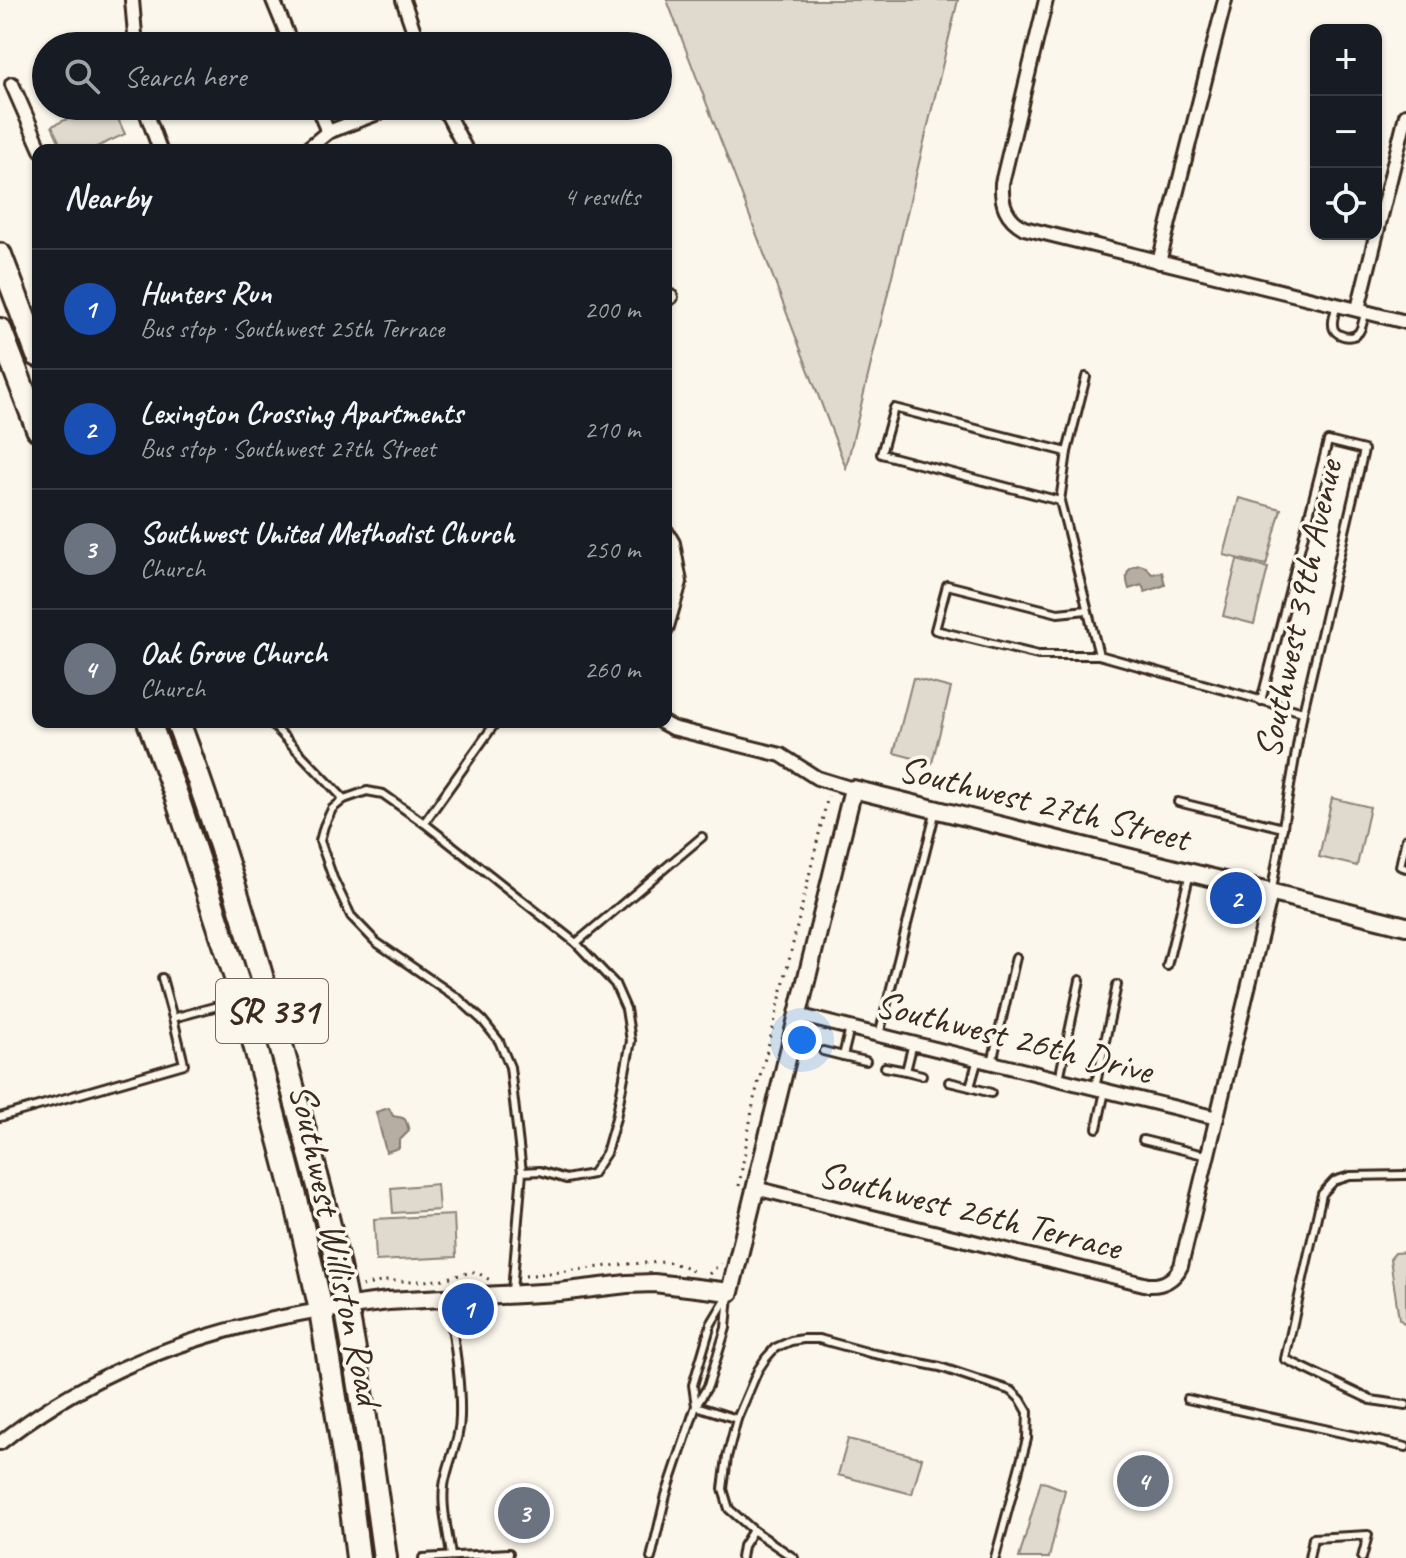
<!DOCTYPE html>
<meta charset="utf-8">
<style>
:root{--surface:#171b24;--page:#242831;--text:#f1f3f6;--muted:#9ea1a6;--line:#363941;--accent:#1f6fb2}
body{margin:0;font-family:Caveat,sans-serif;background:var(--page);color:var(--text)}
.controls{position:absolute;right:24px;top:24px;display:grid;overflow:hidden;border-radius:16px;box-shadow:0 2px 6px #0004}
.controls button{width:72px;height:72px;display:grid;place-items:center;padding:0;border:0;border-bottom:2px solid var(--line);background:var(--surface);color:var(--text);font:40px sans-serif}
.you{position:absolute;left:802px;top:1040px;width:28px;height:28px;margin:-20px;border:6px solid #fff;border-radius:50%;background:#1a73e8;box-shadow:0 0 0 12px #1a73e833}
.badge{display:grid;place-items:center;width:52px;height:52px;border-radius:50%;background:var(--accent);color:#fff;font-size:26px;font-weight:700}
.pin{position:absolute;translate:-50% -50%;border:4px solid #fff;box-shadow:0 2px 8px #0006}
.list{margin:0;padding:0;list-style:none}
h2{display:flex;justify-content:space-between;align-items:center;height:104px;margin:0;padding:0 32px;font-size:34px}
h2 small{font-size:26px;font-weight:400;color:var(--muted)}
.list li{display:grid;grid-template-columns:52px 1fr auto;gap:24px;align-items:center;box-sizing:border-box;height:120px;padding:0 32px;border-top:2px solid var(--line)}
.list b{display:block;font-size:30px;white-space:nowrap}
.list p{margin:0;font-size:26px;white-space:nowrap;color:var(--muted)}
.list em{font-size:26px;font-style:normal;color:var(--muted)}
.icon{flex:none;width:44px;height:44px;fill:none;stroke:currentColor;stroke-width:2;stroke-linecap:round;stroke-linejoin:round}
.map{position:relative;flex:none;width:1406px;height:1558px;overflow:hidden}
.search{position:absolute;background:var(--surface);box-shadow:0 2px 6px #0004;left:32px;top:32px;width:640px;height:88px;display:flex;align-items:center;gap:20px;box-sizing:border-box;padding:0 28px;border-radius:44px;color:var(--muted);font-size:30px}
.panel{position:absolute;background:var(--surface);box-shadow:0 2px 6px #0004;left:32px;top:144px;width:640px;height:584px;border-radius:16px}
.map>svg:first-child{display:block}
.green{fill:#dfd9ce;stroke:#8d8276;stroke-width:2}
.water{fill:#b6aea2;stroke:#85796d;stroke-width:2}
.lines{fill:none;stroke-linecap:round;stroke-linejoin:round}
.service-casing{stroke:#3b2a1e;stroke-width:12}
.minor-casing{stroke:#3b2a1e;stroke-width:18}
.tertiary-casing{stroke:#3b2a1e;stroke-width:22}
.trunk-casing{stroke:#3b2a1e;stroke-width:28}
.path{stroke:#3b2a1e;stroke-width:3;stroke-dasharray:2 6;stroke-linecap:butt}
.service{stroke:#fbf7ec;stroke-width:6}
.minor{stroke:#fbf7ec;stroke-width:12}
.tertiary{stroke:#fbf7ec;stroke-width:16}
.trunk{stroke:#fbf7ec;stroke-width:22}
.labels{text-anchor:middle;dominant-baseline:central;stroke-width:7;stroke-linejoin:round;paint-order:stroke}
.shield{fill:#fbf7ec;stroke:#75685c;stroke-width:2}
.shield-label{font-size:36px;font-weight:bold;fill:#3b2a1e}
.street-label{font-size:38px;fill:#3b2a1e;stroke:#fbf7ec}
</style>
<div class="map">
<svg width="1406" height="1558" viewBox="0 0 1406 1558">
<rect width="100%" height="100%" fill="#fbf7ec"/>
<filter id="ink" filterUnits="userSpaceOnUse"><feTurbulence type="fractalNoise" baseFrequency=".0125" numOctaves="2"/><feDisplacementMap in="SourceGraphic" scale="16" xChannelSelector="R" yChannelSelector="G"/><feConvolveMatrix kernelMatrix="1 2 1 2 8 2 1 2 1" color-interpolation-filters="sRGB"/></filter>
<g filter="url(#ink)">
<g class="green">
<path d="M 667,0 L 958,0 L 846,468 Z"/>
<path d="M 77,106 L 112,106 L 125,134 L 90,150 L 63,150 L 52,126 L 80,113 Z"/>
<path d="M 1239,498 L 1281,509 L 1266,565 L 1224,555 Z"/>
<path d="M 1237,560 L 1268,568 L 1254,624 L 1223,616 Z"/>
<path d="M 913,678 L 951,688 L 932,763 L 894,753 Z"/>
<path d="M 1332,798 L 1370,807 L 1357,866 L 1319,857 Z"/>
<path d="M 437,1184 L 439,1210 L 393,1213 L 391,1188 Z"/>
<path d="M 454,1215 L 456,1257 L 376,1261 L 374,1219 Z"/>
<path d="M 1406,1252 L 1406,1324 L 1405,1324 L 1399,1319 L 1390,1259 L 1395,1253 Z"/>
<path d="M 848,1439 L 922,1458 L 912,1494 L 838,1475 Z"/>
<path d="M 1041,1481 L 1065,1490 L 1049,1558 L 1019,1558 Z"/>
</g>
<g class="water">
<path d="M 1140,565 L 1146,567 L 1152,574 L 1162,572 L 1165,585 L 1145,592 L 1142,585 L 1129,589 C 1125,577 1125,567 1140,565 Z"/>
<path d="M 389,1108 L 393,1116 C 406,1119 405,1116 409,1131 L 399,1141 L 399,1148 L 386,1152 L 376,1112 Z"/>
</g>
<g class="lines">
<g class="service-casing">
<g id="service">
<path d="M 1337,304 C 1336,310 1332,319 1333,325 C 1333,336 1352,341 1359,332 C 1362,327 1364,318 1365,312"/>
<path d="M 1086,377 L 1067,452 L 1060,501 L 1099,655"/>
<path d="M 1060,501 L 881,454 L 894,408 L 1067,452"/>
<path d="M 1087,610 L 1058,613 L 947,585 L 935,630 L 1038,655 L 1099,655 L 1303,712"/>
<path d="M 1261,701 L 1328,441 L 1364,450 L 1303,712 L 1272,889"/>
<path d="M 270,722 L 344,799"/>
<path d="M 1178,802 L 1283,828"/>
<path d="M 424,823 L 496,722"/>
<path d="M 1406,839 L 1400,866 L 1406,868"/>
<path d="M 576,943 L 702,837"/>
<path d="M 1167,966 L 1190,873"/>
<path d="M 162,978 L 173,1018"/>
<path d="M 850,1028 L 843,1056 L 866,1061"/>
<path d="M 879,1035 L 936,810"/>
<path d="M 913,1043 L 906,1071 L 922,1075"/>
<path d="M 823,1051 L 843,1056"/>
<path d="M 992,1063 L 1016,957"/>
<path d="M 885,1067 L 906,1071"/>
<path d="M 1059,1079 L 1080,980"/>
<path d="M 949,1082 L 970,1087 L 978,1059"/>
<path d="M 970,1087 L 991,1093"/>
<path d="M 1095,1088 L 1117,985"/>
<path d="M 0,1117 L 184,1064 L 173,1018 L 240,1000"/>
<path d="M 1097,1128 L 1105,1091"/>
<path d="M 1143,1140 L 1208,1156"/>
<path d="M 1406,1175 L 1350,1176 L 1334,1181 L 1322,1194 L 1285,1359 L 1371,1400 L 1406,1405"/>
<path d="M 512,1291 L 522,1172 L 510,1067 L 499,1041 L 483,1021 L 459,999 L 376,942 L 351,916 L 333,878 L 320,841 L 324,826 L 332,809 L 344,799 L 367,791 L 383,794 L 424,823 L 576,943 L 615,984 L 626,1009 L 631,1041 L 616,1118 L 606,1153 L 592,1174 L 566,1179 L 540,1171 L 522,1172"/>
<path d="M 448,1298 C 453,1337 461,1377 460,1416 C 460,1438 451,1455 446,1476 C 439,1501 448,1531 451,1556"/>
<path d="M 1187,1399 L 1406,1447"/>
<path d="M 696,1406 L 693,1385 L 711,1324 L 729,1294"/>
<path d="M 696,1406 L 737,1419"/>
<path d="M 423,1558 L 509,1553"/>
<path d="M 651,1558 L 666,1495 L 696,1406 L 708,1386 L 726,1328 L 729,1295"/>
<path d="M 741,1558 L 743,1546 L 753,1530"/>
<path d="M 794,1558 L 753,1530 L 729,1509 L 723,1489 L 727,1457 L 737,1419 L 758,1370 L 766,1358 L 775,1348 L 791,1341 L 803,1339 L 819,1339 L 870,1353 L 940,1367 L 1012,1391 L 1021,1400 L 1028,1412 L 1027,1439 L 995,1558"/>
<path d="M 1309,1558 L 1313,1538 L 1368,1535 L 1362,1558"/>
</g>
</g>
<g class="minor-casing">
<g id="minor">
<path d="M 132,0 L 136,46"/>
<path d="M 273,0 L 292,46"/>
<path d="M 403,0 L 419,46"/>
<path d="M 1046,0 L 1002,183 C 1001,204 1006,218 1024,228 L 1406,322"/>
<path d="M 12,84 L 41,150"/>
<path d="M 144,106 L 160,150"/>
<path d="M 317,106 L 328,132"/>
<path d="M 443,106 L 466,150"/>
<path d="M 306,150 L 328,132 L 396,106"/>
<path d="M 1159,262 L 1225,0"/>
<path d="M 666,299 L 671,297"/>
<path d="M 1358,309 L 1406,115"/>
<path d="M 666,531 L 673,543 L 680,582 L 666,630"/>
<path d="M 661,722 L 672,728 L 781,755 L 817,778 L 853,789"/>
<path d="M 797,1015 L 1217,1118"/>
<path d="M 755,1188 L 1148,1285 C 1163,1286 1175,1279 1181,1266 L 1271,893"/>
<path d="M 0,1443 C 93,1368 205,1329 321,1310"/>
</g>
</g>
<g class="tertiary-casing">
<path id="tertiary" d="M 321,1310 L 388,1301 L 559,1292 L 627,1284 L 654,1283 L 730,1292 L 853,789 L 1406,926"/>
</g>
<g class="trunk-casing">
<g id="trunk">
<path d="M 0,255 L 38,355"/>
<path d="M 0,330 L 38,429"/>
<path d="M 149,722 L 176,795 L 243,999 L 297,1204 L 321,1310 L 349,1486 L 358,1558"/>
<path d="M 178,722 C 227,853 266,987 302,1123 C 313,1166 326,1208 335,1252 C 357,1353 371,1456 385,1558"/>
</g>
</g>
<g class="path">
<path d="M 739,1186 L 754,1099 L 772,1032 L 828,796"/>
<path d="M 709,1274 L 721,1263"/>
<path d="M 525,1276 L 626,1264 L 667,1262 L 686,1267 L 694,1272"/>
<path d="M 362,1286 L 385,1281 L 423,1281 L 439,1280 L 472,1272 L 478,1273 L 490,1280"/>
</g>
<use href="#service" class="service"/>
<use href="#minor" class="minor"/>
<use href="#tertiary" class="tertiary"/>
<use href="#trunk" class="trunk"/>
</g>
</g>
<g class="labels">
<rect class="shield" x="216" y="979" width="112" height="64" rx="6"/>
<g class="shield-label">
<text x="272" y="1011">SR 331</text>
</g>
<g class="street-label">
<text transform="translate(1298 609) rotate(-78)">Southwest 39th Avenue</text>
<text transform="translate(1044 803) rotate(14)">Southwest 27th Street</text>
<text transform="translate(1014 1037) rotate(14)">Southwest 26th Drive</text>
<text transform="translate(970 1210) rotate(14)">Southwest 26th Terrace</text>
<text transform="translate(336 1244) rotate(78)">Southwest Williston Road</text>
</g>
</g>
</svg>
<div class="controls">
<button>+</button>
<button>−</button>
<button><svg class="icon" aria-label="locate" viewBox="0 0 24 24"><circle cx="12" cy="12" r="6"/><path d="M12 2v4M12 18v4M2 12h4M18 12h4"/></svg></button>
</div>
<div class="you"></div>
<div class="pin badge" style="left:468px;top:1309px;background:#1a4fb4">1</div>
<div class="pin badge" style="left:1236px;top:898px;background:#1a4fb4">2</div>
<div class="pin badge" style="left:524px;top:1513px;background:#6b7280">3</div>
<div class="pin badge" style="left:1143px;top:1481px;background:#6b7280">4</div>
<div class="search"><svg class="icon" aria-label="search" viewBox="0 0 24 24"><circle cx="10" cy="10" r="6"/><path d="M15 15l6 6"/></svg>Search here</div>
<section class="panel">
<h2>Nearby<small>4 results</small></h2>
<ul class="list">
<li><span class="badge" style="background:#1a4fb4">1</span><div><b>Hunters Run</b><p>Bus stop · Southwest 25th Terrace</p></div><em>200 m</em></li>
<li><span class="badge" style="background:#1a4fb4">2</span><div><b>Lexington Crossing Apartments</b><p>Bus stop · Southwest 27th Street</p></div><em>210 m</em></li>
<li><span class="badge" style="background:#6b7280">3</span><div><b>Southwest United Methodist Church</b><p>Church</p></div><em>250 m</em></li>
<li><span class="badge" style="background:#6b7280">4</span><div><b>Oak Grove Church</b><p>Church</p></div><em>260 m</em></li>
</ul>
</section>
</div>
